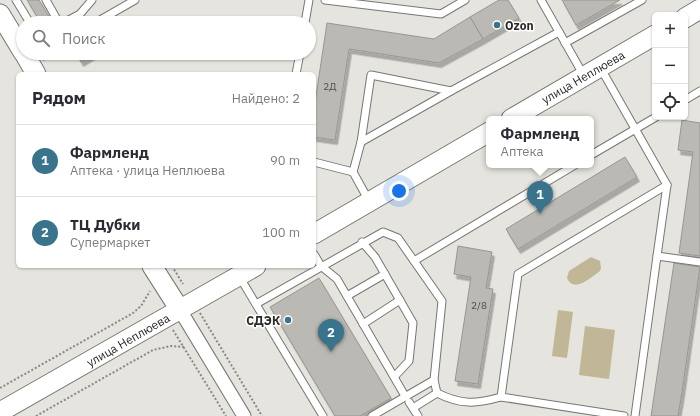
<!DOCTYPE html>
<html lang="ru">
<meta charset="utf-8">
<style>
:root{--surface:#fff;--page:#f2f2f3;--text:#2b2b33;--muted:#7c7c81;--line:#e1e1e2;--accent:#39738c}
body{margin:0;font-family:"IBM Plex Sans",sans-serif;background:var(--page);color:var(--text)}
.controls{position:absolute;right:12px;top:12px;display:grid;overflow:hidden;border-radius:6px;box-shadow:0 1px 3px #0004}
.controls button{width:36px;height:36px;display:grid;place-items:center;padding:0;border:0;border-bottom:1px solid var(--line);background:var(--surface);color:var(--text);font:20px sans-serif}
.you{position:absolute;left:399px;top:191px;width:14px;height:14px;margin:-10px;border:3px solid #fff;border-radius:50%;background:#1a73e8;box-shadow:0 0 0 6px #1a73e833}
.badge{display:grid;place-items:center;width:26px;height:26px;border-radius:50%;background:var(--accent);color:#fff;font-size:13px;font-weight:700}
.pin{position:absolute;translate:-50% -33px;filter:drop-shadow(0 1px 2px #0008)}
.pin::after{content:'';position:absolute;top:21px;width:14px;height:12px;background:inherit;clip-path:polygon(0 0,100% 0,50% 100%)}
.popup{position:absolute;left:486px;top:116px;width:108px;height:52px;box-sizing:border-box;display:grid;place-content:center;border-radius:6px;background:var(--surface);filter:drop-shadow(0 1px 3px #0005);font-size:13px;white-space:nowrap;color:var(--muted)}
.popup b{font-size:15px;color:var(--text)}
.popup::after{content:'';position:absolute;left:50%;top:100%;margin-left:-8px;border:8px solid transparent;border-top-color:var(--surface)}
.list{margin:0;padding:0;list-style:none}
h2{display:flex;justify-content:space-between;align-items:center;height:52px;margin:0;padding:0 16px;font-size:17px}
h2 small{font-size:13px;font-weight:400;color:var(--muted)}
.list li{display:grid;grid-template-columns:26px 1fr auto;gap:12px;align-items:center;box-sizing:border-box;height:72px;padding:0 16px;border-top:1px solid var(--line)}
.list b{display:block;font-size:15px;white-space:nowrap}
.list p{margin:0;font-size:13px;white-space:nowrap;color:var(--muted)}
.list em{font-size:13px;font-style:normal;color:var(--muted)}
.icon{flex:none;width:22px;height:22px;fill:none;stroke:currentColor;stroke-width:2;stroke-linecap:round;stroke-linejoin:round}
.map{position:relative;flex:none;width:700px;height:416px;overflow:hidden}
.search{position:absolute;background:var(--surface);box-shadow:0 1px 3px #0004;left:16px;top:16px;width:300px;height:44px;display:flex;align-items:center;gap:10px;box-sizing:border-box;padding:0 14px;border-radius:22px;color:var(--muted);font-size:15px}
.panel{position:absolute;background:var(--surface);box-shadow:0 1px 3px #0004;left:16px;top:72px;width:300px;height:196px;border-radius:6px}
.map>svg:first-child{display:block}
.green{fill:#c1b695}
.building{fill:#bbb9b4;stroke:#979690;filter:url(#shadow)}
.lines{fill:none;stroke-linecap:round;stroke-linejoin:round}
.lane-casing{stroke:#797772;stroke-width:9}
.street-casing{stroke:#797772;stroke-width:15}
.secondary-casing{stroke:#797772;stroke-width:21}
.path{stroke:#898884;stroke-width:2;stroke-dasharray:2 2;stroke-linecap:butt}
.lane{stroke:#fff;stroke-width:7}
.street{stroke:#fff;stroke-width:13}
.secondary{stroke:#fff;stroke-width:19}
.poi-dot{fill:#39738c;stroke:#fff;stroke-width:1.5}
.labels{text-anchor:middle;dominant-baseline:central;stroke-width:3;stroke-linejoin:round;paint-order:stroke}
.number-label{font-size:10px;fill:#4f4e4b}
.poi-label{font-size:12px;font-weight:bold;fill:#2b2a28;stroke:#fff;text-anchor:start}
.street-label{font-size:12px;fill:#2b2a28;stroke:#fff}
</style>
<div class="map">
<svg width="700" height="416" viewBox="0 0 700 416">
<defs>
<filter id="shadow"><feDropShadow dx="2.5" dy="4.5" stdDeviation="0" flood-color="#0004"/></filter>
</defs>
<rect width="100%" height="100%" fill="#e5e4de"/>
<g class="green">
<path d="M 591,257 L 600,261 L 601,268 L 600,271 C 591,277 574,294 567,278 L 569,271 Z"/>
<path d="M 558,310 L 573,312 L 567,358 L 552,356 Z"/>
<path d="M 585,326 L 615,330 L 609,379 L 579,375 Z"/>
</g>
<g class="building">
<path d="M 27,0 L 39,0 L 50,18 L 41,23 Z"/>
<path d="M 499,0 L 508,0 L 519,18 L 483,39 L 470,17 Z"/>
<path d="M 562,0 L 620,0 L 576,25 Z"/>
<path d="M 470,17 L 483,39 L 439,63 L 349,49 L 335,140 L 314,137 L 314,109 L 327,23 L 434,39 Z"/>
<path d="M 76,53 L 96,53 L 81,62 Z"/>
<path d="M 682,120 L 700,123 L 700,256 L 679,253 L 693,152 L 678,150 Z"/>
<path d="M 625,157 L 637,177 L 518,249 L 506,229 Z"/>
<path d="M 458,246 L 492,252 L 486,288 L 493,289 L 478,384 L 455,381 L 471,277 L 454,274 Z"/>
<path d="M 674,263 L 700,267 L 682,392 L 678,416 L 651,416 Z"/>
<path d="M 319,278 L 391,398 L 360,416 L 335,416 L 270,307 Z"/>
</g>
<g class="lines">
<g class="lane-casing">
<g id="lane">
<path d="M 16,0 L 30,23"/>
<path d="M 46,0 L 59,23"/>
<path d="M 325,0 L 441,14 L 465,0"/>
<path d="M 541,0 L 584,76"/>
<path d="M 63,23 L 80,14 L 92,0"/>
<path d="M 95,23 L 135,0"/>
<path d="M 305,23 L 309,0"/>
<path d="M 565,43 L 642,0"/>
<path d="M 600,67 L 667,185 L 657,256 L 700,262"/>
<path d="M 296,74 L 300,53"/>
<path d="M 685,100 L 700,91"/>
<path d="M 361,142 L 451,91"/>
<path d="M 591,155 L 656,117"/>
<path d="M 314,162 L 353,172"/>
<path d="M 369,201 L 353,172 L 361,142 L 371,75 L 451,91 L 559,32"/>
<path d="M 362,242 L 375,257 L 413,323 L 409,361 L 395,376"/>
<path d="M 314,254 L 321,266 L 337,279 L 405,396"/>
<path d="M 414,261 L 575,165"/>
<path d="M 239,276 L 323,416"/>
<path d="M 347,296 L 385,274"/>
<path d="M 256,304 L 383,232 L 398,238 L 442,301 L 434,380 L 437,393 C 461,405 476,404 501,397 L 518,274 L 667,185"/>
<path d="M 363,324 L 400,300"/>
<path d="M 501,397 L 624,416"/>
<path d="M 409,402 L 418,416"/>
<path d="M 413,408 L 437,393"/>
<path d="M 372,416 L 434,380"/>
<path d="M 635,416 L 657,256"/>
</g>
</g>
<g class="street-casing">
<path id="street" d="M 180,310 L 244,416"/>
</g>
<g class="secondary-casing">
<g id="secondary">
<path d="M 0,14 L 23,52"/>
<path d="M 685,18 L 700,9"/>
<path d="M 24,53 L 36,74"/>
<path d="M 511,119 L 655,35"/>
<path d="M 314,234 L 489,132"/>
<path d="M 152,266 L 180,310"/>
<path d="M 0,412 L 256,266"/>
</g>
</g>
<g class="path">
<path d="M 43,60 L 50,56 L 48,53"/>
<path d="M 172,266 L 183,284"/>
<path d="M 200,313 L 262,416"/>
<path d="M 173,330 L 226,416"/>
<path d="M 0,388 L 133,313 L 141,306 L 150,291"/>
<path d="M 36,416 L 153,350 L 171,346 L 184,347"/>
</g>
<use href="#lane" class="lane"/>
<use href="#street" class="street"/>
<use href="#secondary" class="secondary"/>
</g>
<g class="poi-dot">
<circle cx="497" cy="25" r="4"/>
<circle cx="288" cy="320" r="4"/>
</g>
<g class="labels">
<g class="number-label">
<text x="330" y="86">2Д</text>
<text x="479" y="305">2/8</text>
</g>
<g class="poi-label">
<text x="505" y="25">Ozon</text>
<text x="280" y="320" text-anchor="end">СДЭК</text>
</g>
<g class="street-label">
<text transform="translate(583 77) rotate(-30)">улица Неплюева</text>
<text transform="translate(128 340) rotate(-30)">улица Неплюева</text>
</g>
</g>
</svg>
<div class="controls">
<button>+</button>
<button>−</button>
<button><svg class="icon" aria-label="locate" viewBox="0 0 24 24"><circle cx="12" cy="12" r="6"/><path d="M12 2v4M12 18v4M2 12h4M18 12h4"/></svg></button>
</div>
<div class="you"></div>
<div class="pin badge" style="left:540px;top:214px">1</div>
<div class="popup"><b>Фармленд</b>Аптека</div>
<div class="pin badge" style="left:331px;top:352px">2</div>
<div class="search"><svg class="icon" aria-label="search" viewBox="0 0 24 24"><circle cx="10" cy="10" r="6"/><path d="M15 15l6 6"/></svg>Поиск</div>
<section class="panel">
<h2>Рядом<small>Найдено: 2</small></h2>
<ul class="list">
<li><span class="badge">1</span><div><b>Фармленд</b><p>Аптека · улица Неплюева</p></div><em>90 m</em></li>
<li><span class="badge">2</span><div><b>ТЦ Дубки</b><p>Супермаркет</p></div><em>100 m</em></li>
</ul>
</section>
</div>
